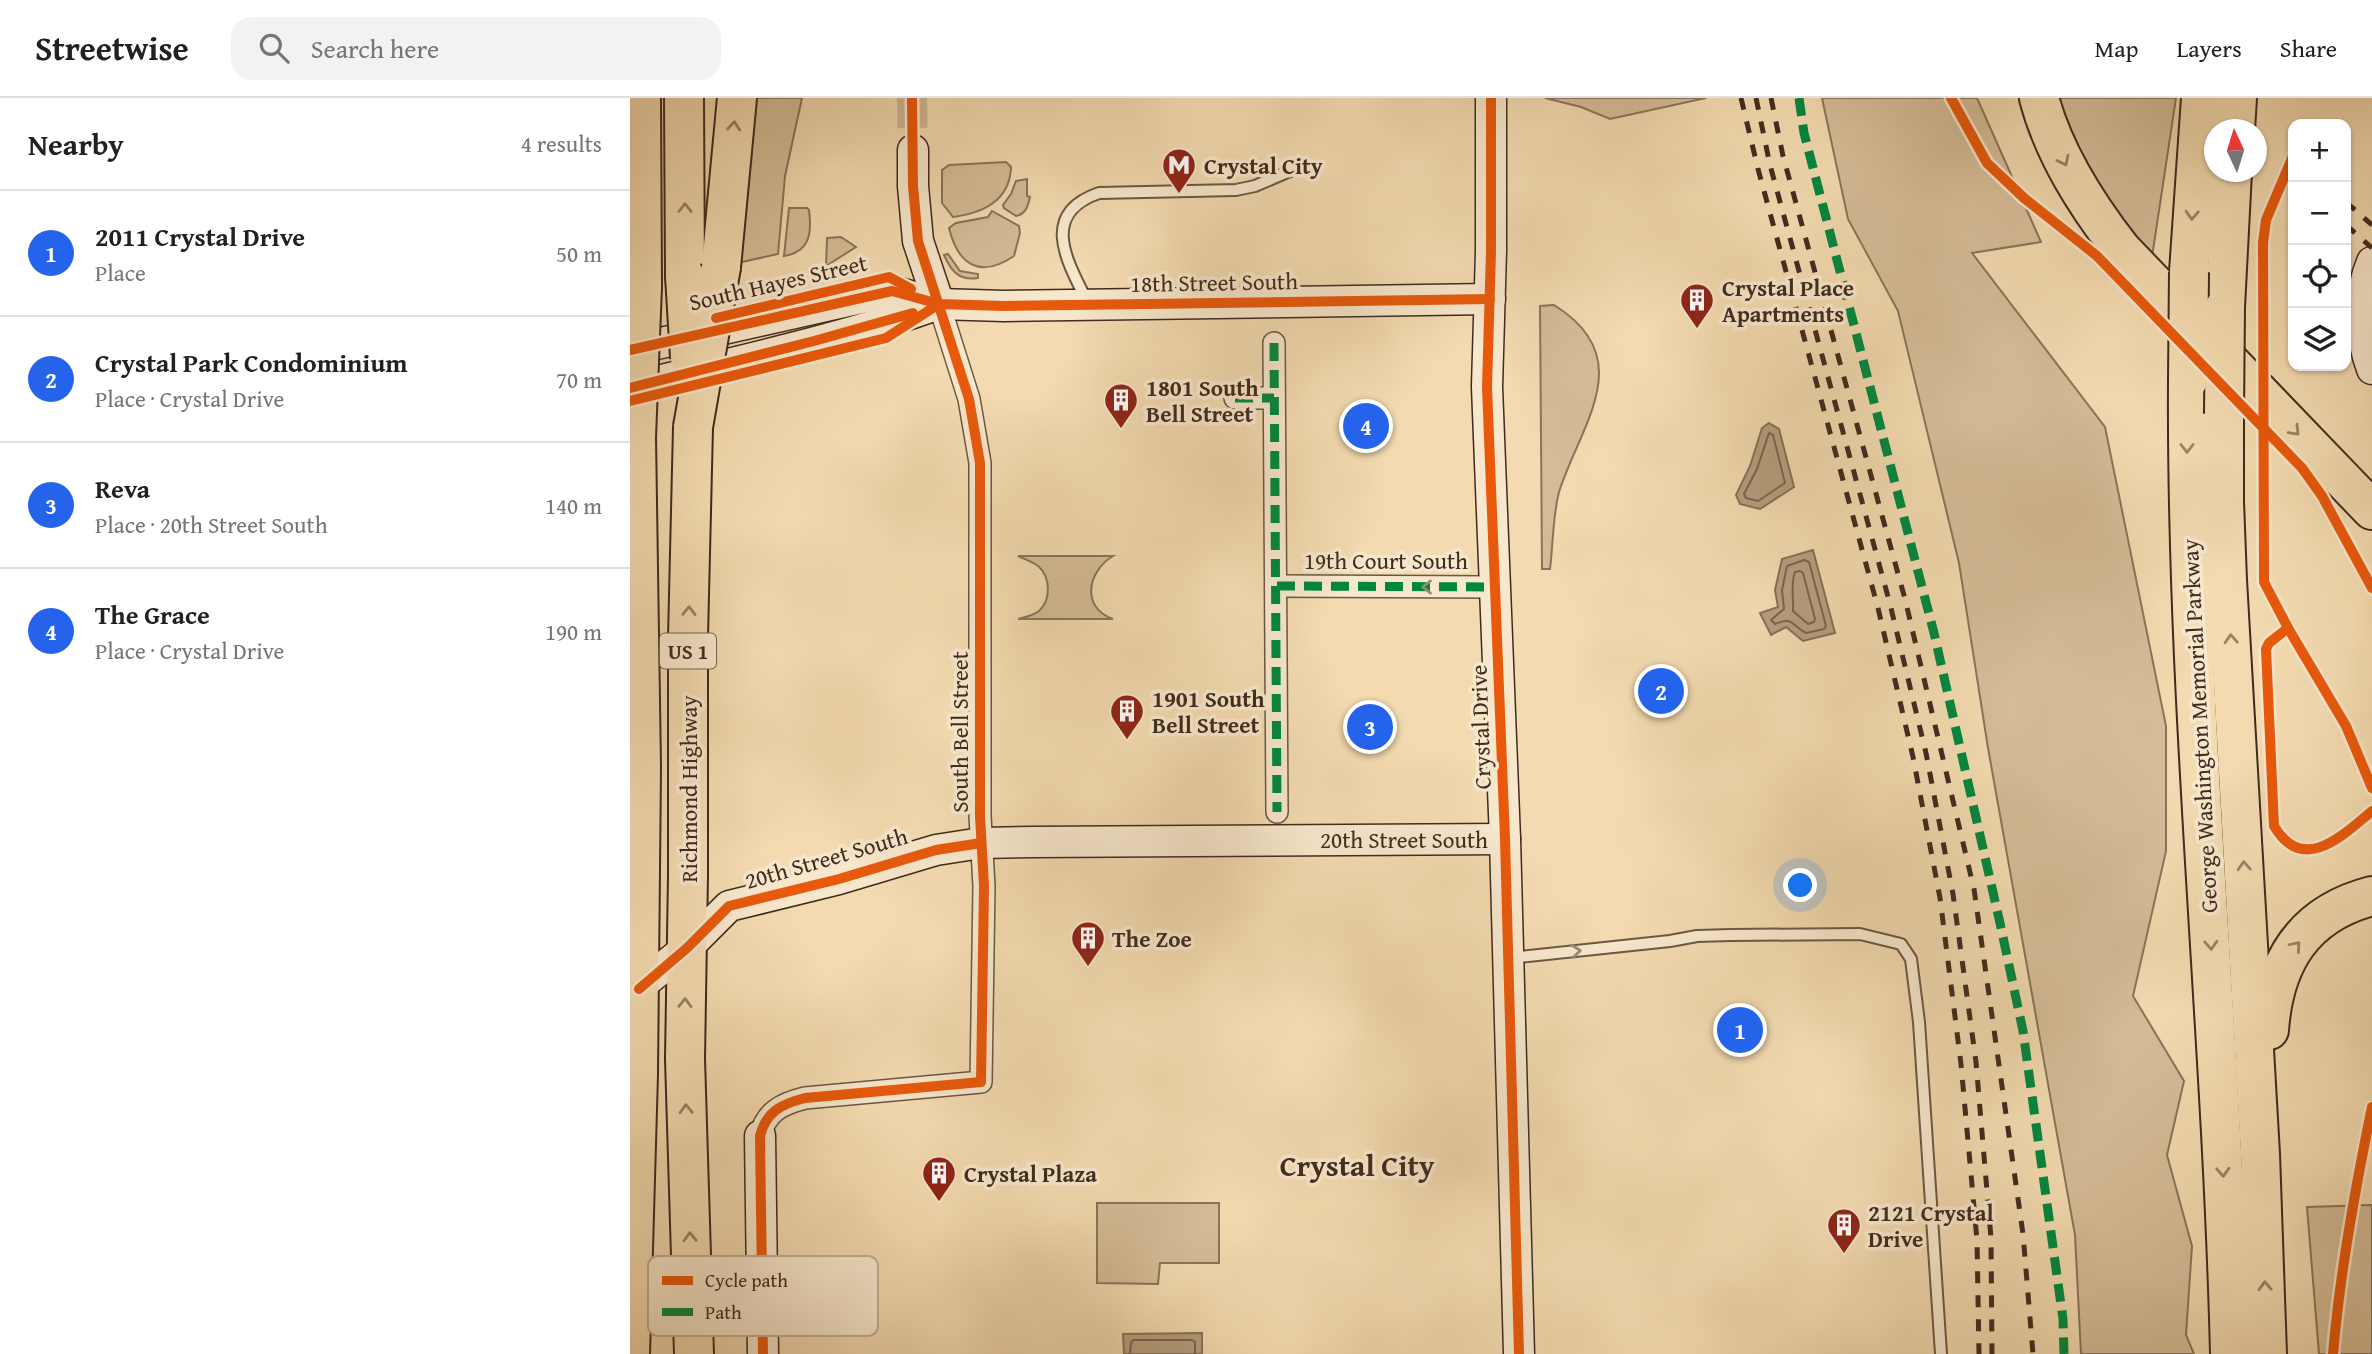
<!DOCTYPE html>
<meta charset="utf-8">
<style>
:root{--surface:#fff;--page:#f2f2f2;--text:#202124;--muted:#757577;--line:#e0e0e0;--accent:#2563eb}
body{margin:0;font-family:"Gentium Book Plus",serif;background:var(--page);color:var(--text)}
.controls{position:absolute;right:21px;top:21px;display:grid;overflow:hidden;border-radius:14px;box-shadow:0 2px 5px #0004}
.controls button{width:63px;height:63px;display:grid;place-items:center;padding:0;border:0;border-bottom:2px solid var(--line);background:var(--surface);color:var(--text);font:35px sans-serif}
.compass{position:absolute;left:1574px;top:21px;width:63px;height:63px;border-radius:50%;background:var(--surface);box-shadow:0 2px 5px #0004;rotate:356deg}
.you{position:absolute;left:1171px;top:788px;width:24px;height:24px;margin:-18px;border:5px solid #fff;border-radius:50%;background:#1a73e8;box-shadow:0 0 0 10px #1a73e833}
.badge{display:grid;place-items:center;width:46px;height:46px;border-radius:50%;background:var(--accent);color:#fff;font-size:23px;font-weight:700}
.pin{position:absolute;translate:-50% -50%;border:4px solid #fff;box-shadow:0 2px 7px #0006}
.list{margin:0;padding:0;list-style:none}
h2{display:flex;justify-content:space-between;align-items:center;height:91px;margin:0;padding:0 28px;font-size:30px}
h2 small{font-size:23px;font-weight:400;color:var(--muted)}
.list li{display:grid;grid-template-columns:46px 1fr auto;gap:21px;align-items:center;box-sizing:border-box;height:126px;padding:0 28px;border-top:2px solid var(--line)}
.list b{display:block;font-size:26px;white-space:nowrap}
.list p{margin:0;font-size:23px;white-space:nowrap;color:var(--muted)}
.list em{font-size:23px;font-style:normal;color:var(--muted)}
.icon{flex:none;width:38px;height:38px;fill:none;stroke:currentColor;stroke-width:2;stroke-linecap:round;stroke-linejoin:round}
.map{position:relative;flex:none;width:1742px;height:1256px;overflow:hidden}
header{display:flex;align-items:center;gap:42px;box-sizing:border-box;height:98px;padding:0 35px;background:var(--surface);border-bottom:2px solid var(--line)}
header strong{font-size:33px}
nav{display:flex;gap:38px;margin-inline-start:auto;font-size:24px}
.search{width:490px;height:63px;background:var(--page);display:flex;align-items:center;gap:18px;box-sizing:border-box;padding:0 24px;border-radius:21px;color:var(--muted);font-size:26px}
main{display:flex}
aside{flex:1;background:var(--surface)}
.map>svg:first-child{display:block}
.green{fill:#d5bc97;stroke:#8a745a;stroke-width:2}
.water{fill:#b69e7e;stroke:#877058;stroke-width:2}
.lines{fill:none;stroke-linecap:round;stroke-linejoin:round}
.shore{stroke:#7b644e;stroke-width:2}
.secondary-tunnel{stroke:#cfb793;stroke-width:30;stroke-dasharray:30 15;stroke-linecap:butt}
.lane-casing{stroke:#6d5742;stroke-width:14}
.street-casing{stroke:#6d5742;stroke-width:24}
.secondary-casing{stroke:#402b1e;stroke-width:33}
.highway-casing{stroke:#402b1e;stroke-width:42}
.lane{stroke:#f7e7cc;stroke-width:10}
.street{stroke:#f7e7cc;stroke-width:21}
.secondary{stroke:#f7e7cc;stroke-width:30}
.highway{stroke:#f3dab0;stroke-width:38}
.rail{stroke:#402b1e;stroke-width:5;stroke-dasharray:12 12;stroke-linecap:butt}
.highway-bridge-casing{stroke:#402b1e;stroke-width:42;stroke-linecap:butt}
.highway-bridge{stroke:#f3dab0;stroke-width:38}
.quiet{stroke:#00873e;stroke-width:9;stroke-dasharray:18 9;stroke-linecap:butt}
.cycleway-casing{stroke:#f7e7cc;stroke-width:15}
.cycleway{stroke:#e8590c;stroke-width:10}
.oneway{stroke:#9a8267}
.oneway2{stroke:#9c8975}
.labels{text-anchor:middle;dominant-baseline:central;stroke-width:7;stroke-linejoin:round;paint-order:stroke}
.shield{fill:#f7e7cc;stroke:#776352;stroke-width:2}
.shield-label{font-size:21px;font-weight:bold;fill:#402b1e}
.poi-label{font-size:23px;font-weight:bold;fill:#402b1e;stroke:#f7e7cc;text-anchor:start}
.street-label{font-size:23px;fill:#402b1e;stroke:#f7e7cc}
.district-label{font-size:30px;font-weight:bold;fill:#402b1e;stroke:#f7e7cc}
.key{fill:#f7e7cc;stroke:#c0af98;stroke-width:2}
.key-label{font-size:19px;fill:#402b1e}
</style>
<header>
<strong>Streetwise</strong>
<div class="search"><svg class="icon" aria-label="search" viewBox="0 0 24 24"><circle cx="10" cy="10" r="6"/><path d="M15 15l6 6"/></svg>Search here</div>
<nav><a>Map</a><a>Layers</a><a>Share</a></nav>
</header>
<main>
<aside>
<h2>Nearby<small>4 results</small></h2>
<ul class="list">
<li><span class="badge">1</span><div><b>2011 Crystal Drive</b><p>Place</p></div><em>50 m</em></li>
<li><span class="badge">2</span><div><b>Crystal Park Condominium</b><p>Place · Crystal Drive</p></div><em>70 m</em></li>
<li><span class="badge">3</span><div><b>Reva</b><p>Place · 20th Street South</p></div><em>140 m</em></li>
<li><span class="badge">4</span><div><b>The Grace</b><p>Place · Crystal Drive</p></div><em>190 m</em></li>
</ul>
</aside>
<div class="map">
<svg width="1742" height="1256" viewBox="0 0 1742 1256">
<rect width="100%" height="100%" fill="#f3dab0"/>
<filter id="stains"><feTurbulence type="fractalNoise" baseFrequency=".00286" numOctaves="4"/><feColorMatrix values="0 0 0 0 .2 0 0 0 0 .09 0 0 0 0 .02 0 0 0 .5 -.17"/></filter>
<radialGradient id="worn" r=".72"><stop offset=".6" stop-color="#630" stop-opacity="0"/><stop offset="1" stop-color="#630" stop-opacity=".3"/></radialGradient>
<g class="green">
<path d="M 119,0 L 172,0 L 155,78 L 148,156 L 103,166 Z"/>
<path d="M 915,0 L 1076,0 L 980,21 L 951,9 Z"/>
<path d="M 1192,0 L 1347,0 L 1411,144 L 1342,155 L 1475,329 L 1536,628 L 1536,753 L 1503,898 L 1554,983 L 1537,1057 L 1562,1148 L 1556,1237 L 1564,1256 L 1451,1256 L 1445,1137 L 1358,650 L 1329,465 L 1268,213 L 1218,121 Z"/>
<path d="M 1428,0 L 1546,0 L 1522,159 C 1485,110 1442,61 1428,0 Z"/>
<path d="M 376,64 L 381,69 C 380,103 353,115 323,119 L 312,105 L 312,72 L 319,67 Z"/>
<path d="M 397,81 L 397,98 L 400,99 C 398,108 396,116 386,118 L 374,110 L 373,107 L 381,96 L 386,83 Z"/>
<path d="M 159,110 L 177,110 L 179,112 C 182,135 180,154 154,158 Z"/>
<path d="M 362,113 L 389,128 L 390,135 L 384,158 C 350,181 328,167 319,130 L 326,125 L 358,119 Z"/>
<path d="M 211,139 L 226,149 L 196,168 L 197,140 Z"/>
<path d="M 318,156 L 330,173 L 348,176 L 348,180 C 329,183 321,173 314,157 Z"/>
<path d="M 924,207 C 1008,259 953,323 930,391 C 923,411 923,448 920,471 L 912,471 L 910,208 Z"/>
<path d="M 388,458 L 483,458 C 458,473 450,509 483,521 L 388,521 C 395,519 403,518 409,513 C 421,502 421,479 408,468 C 403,464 394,461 388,458 Z"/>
<path d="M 467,1105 L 589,1105 L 589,1165 L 530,1165 L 528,1186 L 467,1185 Z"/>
<path d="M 1742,1107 L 1742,1256 L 1689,1256 L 1677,1109 Z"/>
</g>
<g class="water">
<path d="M 1139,325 L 1149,331 L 1164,389 L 1130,411 L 1110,406 L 1106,397 L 1120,368 L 1132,330 Z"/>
<path d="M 1183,452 L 1205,535 L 1173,543 L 1156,529 L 1141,537 L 1130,515 L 1148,509 L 1145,492 L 1152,461 Z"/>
<path d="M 572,1235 L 572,1256 L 494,1256 L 493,1236 Z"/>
</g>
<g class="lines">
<g class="shore">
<path d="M 1139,335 L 1143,337 L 1155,385 L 1128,403 L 1116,400 L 1114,396 L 1127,371 Z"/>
<path d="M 1174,462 L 1179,464 L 1196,528 L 1194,531 L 1176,535 C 1161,527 1163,518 1145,526 L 1141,522 L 1154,511 L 1152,492 L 1157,468 Z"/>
<path d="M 1170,473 L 1173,475 L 1185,521 L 1184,524 L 1178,526 L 1163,513 C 1164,499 1160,487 1165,474 Z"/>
<path d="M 500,1256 L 501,1245 L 503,1242 L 562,1242 L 565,1244 L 565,1256"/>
</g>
<path class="secondary-tunnel" d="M 282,0 L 283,52"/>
<g class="lane-casing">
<g id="lane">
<path d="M 458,205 C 438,165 408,116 469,95 L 606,92 L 625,88 L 667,70"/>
<path d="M 879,860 L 1040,843 L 1067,838 L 1101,837 L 1230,836 L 1271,846 L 1281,861 L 1289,924 L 1311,1256"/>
</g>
</g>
<g class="street-casing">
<g id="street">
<path d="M 644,245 L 647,714"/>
<path d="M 605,300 L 644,300"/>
<path d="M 647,488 L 865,489"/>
<path d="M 130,1038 C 136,1014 151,1006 175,1000 L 351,984 L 354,788 L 350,718 L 350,365 L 339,301 L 309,206"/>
</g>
</g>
<g class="secondary-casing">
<g id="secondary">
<path d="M 861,0 L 861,153 L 857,289 L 875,741 L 889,1256"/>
<path d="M 283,52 L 283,88 L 288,143 L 309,206"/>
<path d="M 1742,164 C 1728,196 1730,239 1742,271"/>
<path d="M 0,252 L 262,193 L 309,206 L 374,208 L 860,201"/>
<path d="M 0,290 C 103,264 209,242 309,206"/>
<path d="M 0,896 L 57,850 L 99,808 L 209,781 L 306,752 L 351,745 L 403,744 L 875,741"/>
<path d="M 130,1038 L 133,1256"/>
</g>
</g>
<g class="highway-casing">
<g id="highway">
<path d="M 11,0 L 12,189"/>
<path d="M 54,0 L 55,178"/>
<path d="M 1409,0 C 1424,56 1456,106 1491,151 L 1742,412"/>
<path d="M 1605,32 L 1607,0"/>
<path d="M 91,169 L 107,0"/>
<path d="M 1559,174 L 1571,0"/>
<path d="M 1595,209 L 1602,74"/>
<path d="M 1558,282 C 1556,607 1592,931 1600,1256"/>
<path d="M 1594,316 L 1594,404 L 1597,482 L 1630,1056 L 1637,1256"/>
<path d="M 63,329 L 58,539 L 58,777 L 55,961 L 64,1256"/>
<path d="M 1639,932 C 1644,864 1673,816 1742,798"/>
<path d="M 0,1256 L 8,976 L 11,669 L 6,339 L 1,305"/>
</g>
</g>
<use href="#lane" class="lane"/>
<use href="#street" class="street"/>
<use href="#secondary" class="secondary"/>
<use href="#highway" class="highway"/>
<g class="rail">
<path d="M 1111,0 L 1128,71 L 1248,510 L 1283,659 L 1310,800 L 1331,966 L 1347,1142 L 1349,1256"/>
<path d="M 1126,0 L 1140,67 L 1260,506 L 1296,655 L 1323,796 L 1346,964 L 1361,1140 L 1362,1256"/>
<path d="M 1141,0 L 1153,58 L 1275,501 L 1344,791 L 1393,1136 L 1403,1256"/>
<path d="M 1716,104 L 1742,127"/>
<path d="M 1716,127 L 1742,150"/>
</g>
<g class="highway-bridge-casing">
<g id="highway-bridge">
<path d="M 55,178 L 60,260"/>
<path d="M 1558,282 L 1559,174"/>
<path d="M 1594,316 L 1595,209"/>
<path d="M 63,329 L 91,169"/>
<path d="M 6,339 L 12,189"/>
</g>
</g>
<use href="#highway-bridge" class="highway-bridge"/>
<g class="quiet">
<path d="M 1169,0 L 1174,35 L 1304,535 L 1370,825 L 1393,933 L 1433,1221 L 1434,1256"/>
<path d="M 644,245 L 647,714"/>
<path d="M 605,300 L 644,300"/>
<path d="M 647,488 L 865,489"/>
</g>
<g class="cycleway-casing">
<g id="cycleway">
<path d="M 861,0 L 861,153 L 857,289 L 875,741 L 889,1256"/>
<path d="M 1321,0 L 1357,65 L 1394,100 L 1467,158 L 1672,370 L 1692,398 L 1742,490"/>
<path d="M 1663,58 L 1636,122 L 1633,145 L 1634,484 L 1658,530 L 1716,628 L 1742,690"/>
<path d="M 86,220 L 259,179 L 281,191"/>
<path d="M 0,252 L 262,193 L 309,206 L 374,208 L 860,201"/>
<path d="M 0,290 L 184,243 L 283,215"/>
<path d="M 0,303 L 256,240 L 309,206"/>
<path d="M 1658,530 L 1639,545 L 1636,551 L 1644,728 C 1673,777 1712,738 1742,713"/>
<path d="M 9,891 L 57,850 L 99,808 L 209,781 L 306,752 L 351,745"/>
<path d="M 133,1256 L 130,1038 C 136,1014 151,1006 175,1000 L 351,984 L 354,788 L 350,718 L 350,365 L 339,301 L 288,143 L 283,88 L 282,0"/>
<path d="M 1703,1256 C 1710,1173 1725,1091 1742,1009"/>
</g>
</g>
<use href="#cycleway" class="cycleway"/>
</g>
<defs><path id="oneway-chevron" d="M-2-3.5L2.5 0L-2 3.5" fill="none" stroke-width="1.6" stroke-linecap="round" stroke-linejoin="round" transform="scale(1.75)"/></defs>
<g class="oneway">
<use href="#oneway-chevron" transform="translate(104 28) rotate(-85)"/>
<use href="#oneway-chevron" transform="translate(1434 63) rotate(64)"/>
<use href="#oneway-chevron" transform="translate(55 110) rotate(-90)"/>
<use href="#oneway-chevron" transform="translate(1562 117) rotate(93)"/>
<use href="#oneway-chevron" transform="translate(1665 333) rotate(46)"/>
<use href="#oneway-chevron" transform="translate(1557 350) rotate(90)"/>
<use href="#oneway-chevron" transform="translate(59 513) rotate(-89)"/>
<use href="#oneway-chevron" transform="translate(1601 541) rotate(-93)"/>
<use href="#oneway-chevron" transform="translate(1614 768) rotate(-93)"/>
<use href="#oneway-chevron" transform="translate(1581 847) rotate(87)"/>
<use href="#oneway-chevron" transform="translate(1666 848) rotate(-50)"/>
<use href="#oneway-chevron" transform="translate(55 905) rotate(-89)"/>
<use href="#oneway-chevron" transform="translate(56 1011) rotate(-92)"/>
<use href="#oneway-chevron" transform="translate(1593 1074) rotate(87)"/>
<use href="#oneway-chevron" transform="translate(60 1139) rotate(-92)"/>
<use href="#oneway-chevron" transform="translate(1635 1188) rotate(-92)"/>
</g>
<g class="oneway2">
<use href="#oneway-chevron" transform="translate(797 489) rotate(-180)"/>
<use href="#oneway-chevron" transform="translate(946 853) rotate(-6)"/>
</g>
<defs>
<g id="metro-pin" transform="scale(1.75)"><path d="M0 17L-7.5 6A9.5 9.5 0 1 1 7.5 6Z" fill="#8f2418" stroke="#f7e7cc"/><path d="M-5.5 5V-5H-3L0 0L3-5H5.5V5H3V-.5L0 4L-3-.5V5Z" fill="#fff"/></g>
<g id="building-pin" transform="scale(1.75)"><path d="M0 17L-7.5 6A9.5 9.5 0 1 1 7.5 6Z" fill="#8f2418" stroke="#f7e7cc"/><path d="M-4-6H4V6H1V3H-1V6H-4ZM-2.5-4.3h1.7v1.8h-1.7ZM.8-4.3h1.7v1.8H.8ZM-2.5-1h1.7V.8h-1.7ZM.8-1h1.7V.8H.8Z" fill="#fff"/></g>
</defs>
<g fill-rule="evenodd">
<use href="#metro-pin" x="549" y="67"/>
<use href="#building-pin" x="1067" y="202"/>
<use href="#building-pin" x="491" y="302"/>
<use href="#building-pin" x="497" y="613"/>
<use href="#building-pin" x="458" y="840"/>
<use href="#building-pin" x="309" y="1075"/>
<use href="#building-pin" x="1214" y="1127"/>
</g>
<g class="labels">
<rect class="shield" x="30" y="535.5" width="56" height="35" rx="5"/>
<g class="shield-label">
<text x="58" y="553">US 1</text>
</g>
<g class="poi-label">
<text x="574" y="67">Crystal City</text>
<text x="1092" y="189">Crystal Place<tspan x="1092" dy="26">Apartments</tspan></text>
<text x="516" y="289">1801 South<tspan x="516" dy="26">Bell Street</tspan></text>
<text x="522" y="600">1901 South<tspan x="522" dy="26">Bell Street</tspan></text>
<text x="482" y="840">The Zoe</text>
<text x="334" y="1075">Crystal Plaza</text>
<text x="1238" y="1114">2121 Crystal<tspan x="1238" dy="26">Drive</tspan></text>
</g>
<g class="street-label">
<text transform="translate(148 184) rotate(-13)">South Hayes Street</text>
<text transform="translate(584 184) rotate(-1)">18th Street South</text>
<text x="756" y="462">19th Court South</text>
<text transform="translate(1569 628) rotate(-93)">George Washington Memorial Parkway</text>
<text transform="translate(850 629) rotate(-92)">Crystal Drive</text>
<text transform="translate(329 634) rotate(-90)">South Bell Street</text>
<text transform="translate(58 691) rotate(-90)">Richmond Highway</text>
<text x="774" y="741">20th Street South</text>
<text transform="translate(196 760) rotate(-16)">20th Street South</text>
</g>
<g class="district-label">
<text x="727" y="1067">Crystal City</text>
</g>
</g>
<rect x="18" y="1158" width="230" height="80" rx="10" class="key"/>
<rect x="32" y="1178" width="31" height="9" fill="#e8590c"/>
<rect x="32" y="1210" width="31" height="8" fill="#00873e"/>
<g class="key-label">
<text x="75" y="1189">Cycle path</text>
<text x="75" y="1221">Path</text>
</g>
<rect width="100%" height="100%" filter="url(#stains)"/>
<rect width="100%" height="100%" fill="url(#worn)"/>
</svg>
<div class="controls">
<button>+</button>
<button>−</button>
<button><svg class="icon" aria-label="locate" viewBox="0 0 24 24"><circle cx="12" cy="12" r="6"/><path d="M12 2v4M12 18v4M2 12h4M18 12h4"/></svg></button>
<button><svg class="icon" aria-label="layers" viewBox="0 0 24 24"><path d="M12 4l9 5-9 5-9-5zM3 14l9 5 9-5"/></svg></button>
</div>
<svg class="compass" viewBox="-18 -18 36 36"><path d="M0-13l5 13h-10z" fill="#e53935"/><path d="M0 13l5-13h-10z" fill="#757577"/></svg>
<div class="you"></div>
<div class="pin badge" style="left:1110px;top:932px">1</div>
<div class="pin badge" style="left:1031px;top:593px">2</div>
<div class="pin badge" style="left:740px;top:629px">3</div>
<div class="pin badge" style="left:736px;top:328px">4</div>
</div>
</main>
